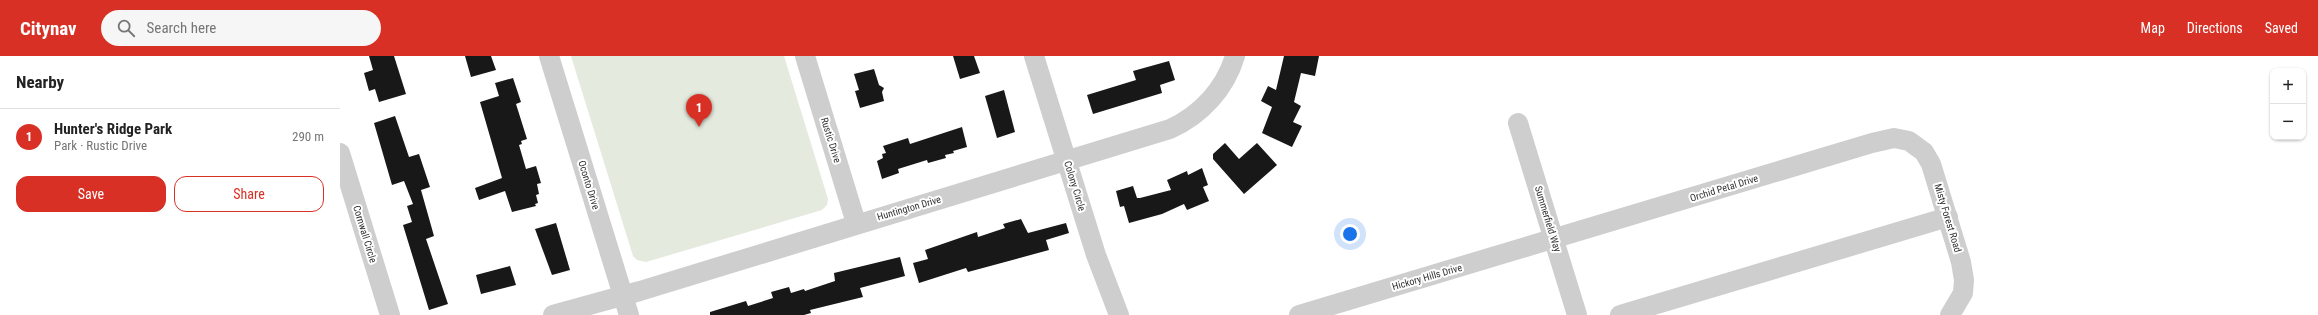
<!DOCTYPE html>
<meta charset="utf-8">
<style>
:root{--surface:#fff;--page:#f6f6f6;--text:#222;--muted:#767676;--line:#e0e0e0;--accent:#d93025}
body{margin:0;font-family:"Roboto Condensed",sans-serif;background:var(--page);color:var(--text)}
.controls{position:absolute;right:12px;top:12px;display:grid;overflow:hidden;border-radius:8px;box-shadow:0 1px 3px #0004}
.controls button{width:36px;height:36px;display:grid;place-items:center;padding:0;border:0;border-bottom:1px solid var(--line);background:var(--surface);color:var(--text);font:20px sans-serif}
.you{position:absolute;left:1010px;top:178px;width:14px;height:14px;margin:-10px;border:3px solid #fff;border-radius:50%;background:#1a73e8;box-shadow:0 0 0 6px #1a73e833}
.badge{display:grid;place-items:center;width:26px;height:26px;border-radius:50%;background:var(--accent);color:#fff;font-size:13px;font-weight:700}
.pin{position:absolute;translate:-50% -33px;filter:drop-shadow(0 1px 2px #0008)}
.pin::after{content:'';position:absolute;top:21px;width:14px;height:12px;background:inherit;clip-path:polygon(0 0,100% 0,50% 100%)}
.list{margin:0;padding:0;list-style:none}
h2{display:flex;justify-content:space-between;align-items:center;height:52px;margin:0;padding:0 16px;font-size:17px}
h2 small{font-size:13px;font-weight:400;color:var(--muted)}
.list li{display:grid;grid-template-columns:26px 1fr auto;gap:12px;align-items:center;box-sizing:border-box;height:56px;padding:0 16px;border-top:1px solid var(--line)}
.list b{display:block;font-size:15px;white-space:nowrap}
.list p{margin:0;font-size:13px;white-space:nowrap;color:var(--muted)}
.list em{font-size:13px;font-style:normal;color:var(--muted)}
.actions{display:flex;gap:8px;padding:12px 16px}
.actions a{flex:1;padding:9px 0;border:1px solid var(--accent);border-radius:12px;text-align:center;font-size:14px;color:var(--accent)}
.actions .main{background:var(--accent);color:#fff}
.icon{flex:none;width:22px;height:22px;fill:none;stroke:currentColor;stroke-width:2;stroke-linecap:round;stroke-linejoin:round}
.map{position:relative;flex:none;width:1978px;height:259px;overflow:hidden}
header{display:flex;align-items:center;gap:24px;box-sizing:border-box;height:56px;padding:0 20px;background:var(--accent);color:#fff}
header strong{font-size:19px}
nav{display:flex;gap:22px;margin-inline-start:auto;font-size:14px}
.search{width:280px;height:36px;background:var(--page);display:flex;align-items:center;gap:10px;box-sizing:border-box;padding:0 14px;border-radius:22px;color:var(--muted);font-size:15px}
main{display:flex}
aside{flex:1;background:var(--surface)}
.map>svg:first-child{display:block}
.green{fill:#e4eadd}
.building{fill:#181818}
.lines{fill:none;stroke-linecap:round;stroke-linejoin:round}
.minor{stroke:#cecece;stroke-width:20}
.labels{text-anchor:middle;dominant-baseline:central;stroke-width:4;stroke-linejoin:round;paint-order:stroke}
.street-label{font-size:10px;fill:#313131;stroke:#fff}
</style>
<header>
<strong>Citynav</strong>
<div class="search"><svg class="icon" aria-label="search" viewBox="0 0 24 24"><circle cx="10" cy="10" r="6"/><path d="M15 15l6 6"/></svg>Search here</div>
<nav><a>Map</a><a>Directions</a><a>Saved</a></nav>
</header>
<main>
<aside>
<h2>Nearby<small></small></h2>
<ul class="list">
<li><span class="badge">1</span><div><b>Hunter's Ridge Park</b><p>Park · Rustic Drive</p></div><em>290 m</em></li>
</ul>
<div class="actions"><a class="main">Save</a><a>Share</a></div>
</aside>
<div class="map">
<svg width="1978" height="259" viewBox="0 0 1978 259">
<rect width="100%" height="100%" fill="#fff"/>
<path class="green" d="M 231,0 L 444,0 L 488,143 L 487,149 L 482,154 L 306,206 L 297,204 L 293,200 Z"/>
<g class="building">
<path d="M 29,0 L 54,0 L 66,38 L 39,46 L 35,33 L 29,35 L 24,17 L 33,14 Z"/>
<path d="M 125,0 L 151,0 L 156,14 L 131,21 Z"/>
<path d="M 613,0 L 634,0 L 640,17 L 620,23 Z"/>
<path d="M 944,0 L 979,0 L 975,20 L 961,17 L 954,46 L 961,50 L 953,66 L 962,70 L 952,91 L 922,77 L 932,51 L 921,45 L 928,30 L 936,34 Z"/>
<path d="M 829,5 L 835,24 L 820,29 L 822,37 L 753,58 L 747,39 L 796,24 L 793,15 Z"/>
<path d="M 534,13 L 539,29 L 544,32 L 542,36 L 544,45 L 520,52 L 515,35 L 519,34 L 514,18 Z"/>
<path d="M 173,22 L 181,46 L 176,48 L 187,83 L 181,85 L 182,88 L 179,89 L 186,113 L 196,110 L 201,127 L 197,128 L 199,138 L 196,139 L 198,147 L 195,148 L 196,150 L 172,156 L 165,135 L 139,144 L 135,132 L 162,122 L 140,46 L 159,40 L 155,27 Z"/>
<path d="M 664,34 L 675,76 L 657,82 L 645,40 Z"/>
<path d="M 55,60 L 69,101 L 79,98 L 90,131 L 81,134 L 94,180 L 86,183 L 108,248 L 89,254 L 63,169 L 72,166 L 67,150 L 73,148 L 64,125 L 52,129 L 34,67 Z"/>
<path d="M 622,71 L 627,91 L 613,95 L 614,97 L 605,99 L 606,102 L 588,107 L 587,104 L 558,113 L 559,117 L 542,123 L 537,105 L 543,102 L 542,98 L 546,97 L 543,90 L 568,82 L 570,88 Z"/>
<path d="M 885,87 L 899,103 L 917,87 L 937,109 L 904,138 L 873,103 L 873,98 Z"/>
<path d="M 862,112 L 868,129 L 863,131 L 869,145 L 847,154 L 844,148 L 822,158 L 789,167 L 784,150 L 780,151 L 776,135 L 793,130 L 797,142 L 800,142 L 831,134 L 827,124 L 847,115 L 848,119 Z"/>
<path d="M 681,163 L 688,177 L 726,167 L 729,177 L 706,184 L 709,194 L 628,216 L 626,212 L 579,227 L 573,207 L 588,203 L 585,194 L 637,176 L 638,181 L 665,172 L 663,168 Z"/>
<path d="M 216,167 L 230,214 L 212,219 L 195,173 Z"/>
<path d="M 560,201 L 565,220 L 520,232 L 523,241 L 470,254 L 471,257 L 464,259 L 370,259 L 370,256 L 406,245 L 408,250 L 433,242 L 431,236 L 449,231 L 451,237 L 464,233 L 465,235 L 495,225 L 494,217 Z"/>
<path d="M 170,210 L 176,229 L 141,238 L 136,219 Z"/>
</g>
<g class="lines">
<g class="minor">
<path d="M 209,0 L 289,259"/>
<path d="M 465,0 L 516,167"/>
<path d="M 694,0 L 756,199 L 779,259"/>
<path d="M 1178,67 L 1237,259"/>
<path d="M 0,97 L 50,259"/>
<path d="M 213,259 L 300,235 L 830,73 C 861,59 885,33 895,0"/>
<path d="M 959,259 L 1532,87 L 1554,82 L 1569,85 L 1584,96 L 1591,108 L 1621,206 L 1624,224 L 1623,237 L 1610,259"/>
<path d="M 1280,259 L 1608,161"/>
</g>
</g>
<g class="labels">
<g class="street-label">
<text transform="translate(491 84) rotate(73)">Rustic Drive</text>
<text transform="translate(249 129) rotate(73)">Oconto Drive</text>
<text transform="translate(735 130) rotate(73)">Colony Circle</text>
<text transform="translate(1384 132) rotate(-17)">Orchid Petal Drive</text>
<text transform="translate(569 152) rotate(-16)">Huntington Drive</text>
<text transform="translate(1608 162) rotate(73)">Misty Forest Road</text>
<text transform="translate(1208 163) rotate(73)">Summerfield Way</text>
<text transform="translate(25 178) rotate(73)">Cornwall Circle</text>
<text transform="translate(1087 221) rotate(-16)">Hickory Hills Drive</text>
</g>
</g>
</svg>
<div class="controls">
<button>+</button>
<button>−</button>
</div>
<div class="you"></div>
<div class="pin badge" style="left:359px;top:71px">1</div>
</div>
</main>
